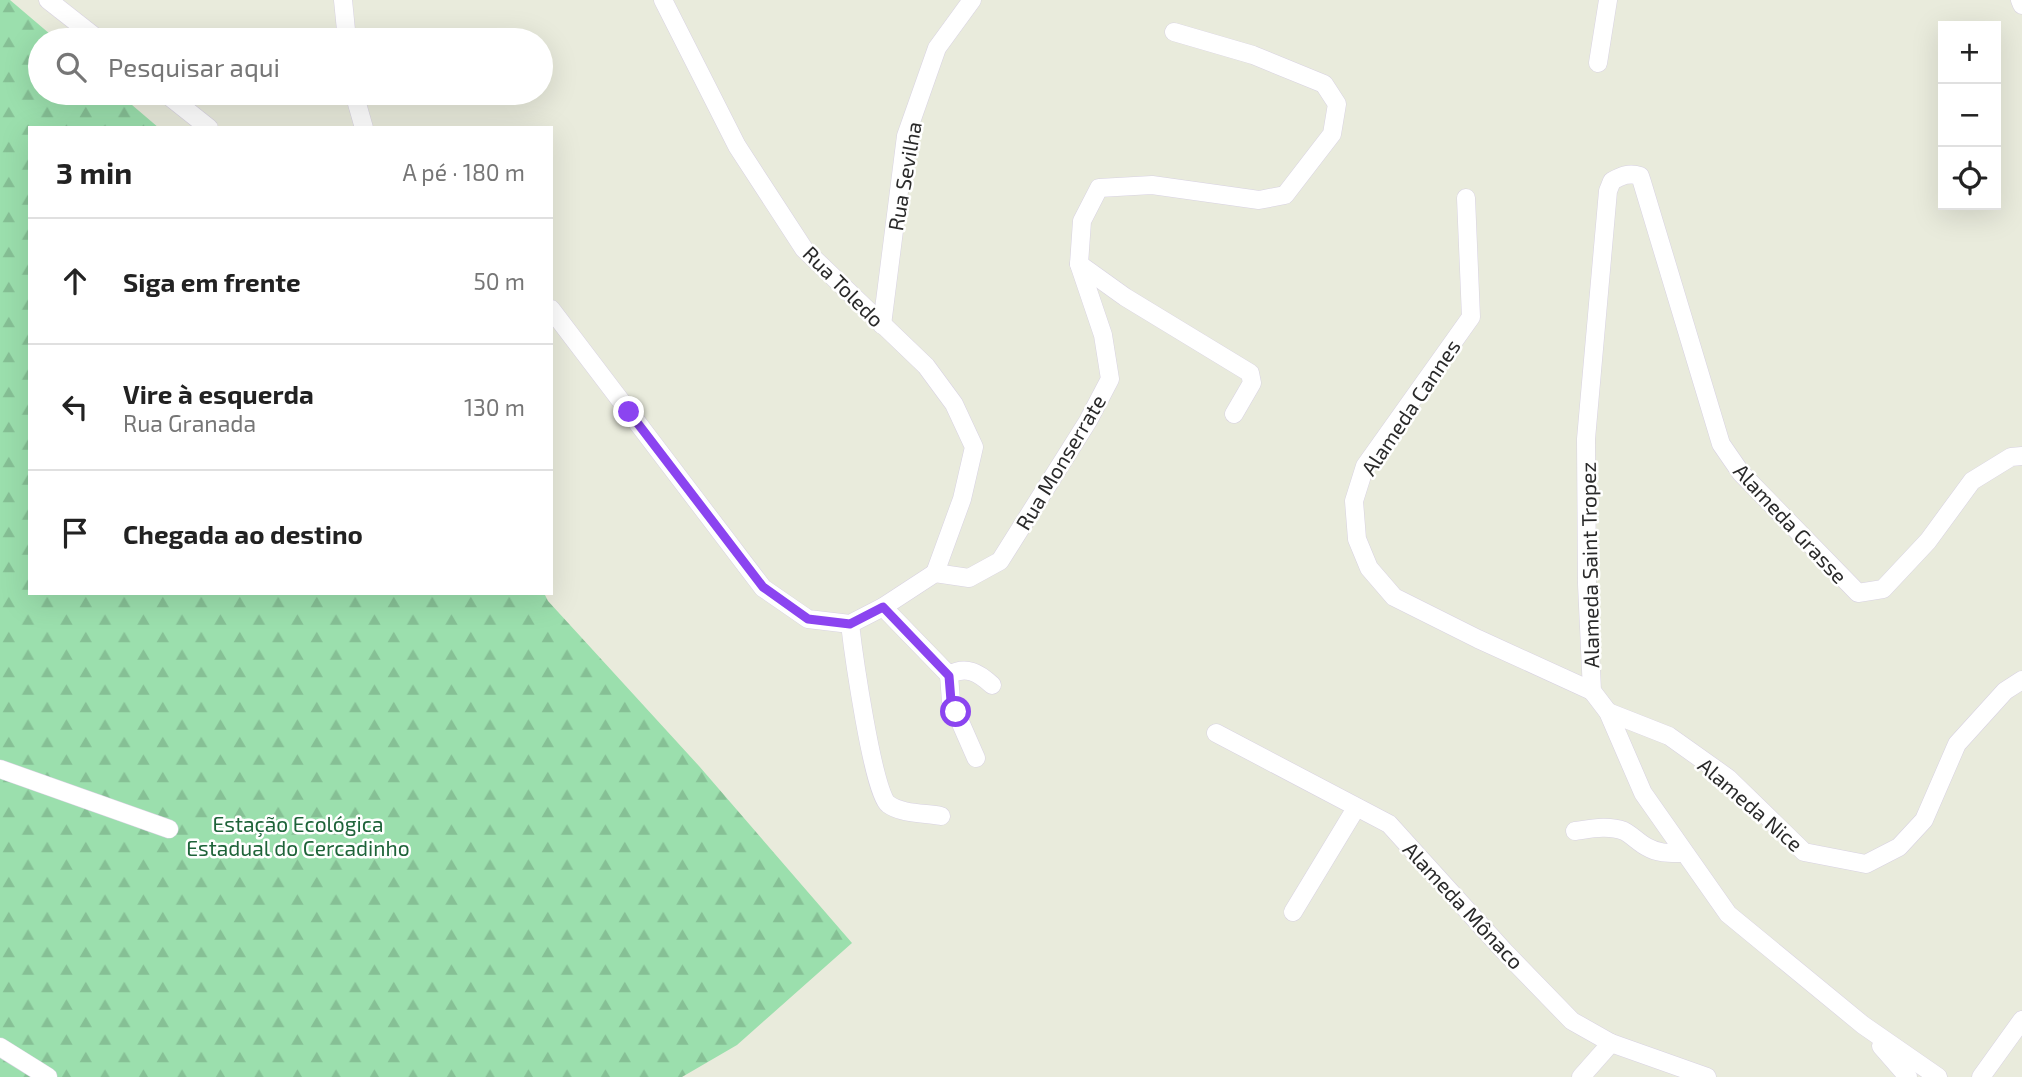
<!DOCTYPE html>
<html lang="pt">
<meta charset="utf-8">
<style>
:root{--surface:#fff;--page:#f6f6f6;--text:#222;--muted:#767676;--line:#e0e0e0}
body{margin:0;font-family:"Exo 2",sans-serif;background:var(--page);color:var(--text)}
.controls{position:absolute;right:21px;top:21px;display:grid;overflow:hidden;border-radius:0px;box-shadow:0 7px 28px #0002}
.controls button{width:63px;height:63px;display:grid;place-items:center;padding:0;border:0;border-bottom:2px solid var(--line);background:var(--surface);color:var(--text);font:35px sans-serif}
.stop{position:absolute;width:21px;height:21px;margin:-16px;border:5px solid #8b44f0;border-radius:50%;background:#fff}
.stop.end{background:#8b44f0;border-color:#fff;box-shadow:0 2px 7px #0008}
.list{margin:0;padding:0;list-style:none}
h2{display:flex;justify-content:space-between;align-items:center;height:91px;margin:0;padding:0 28px;font-size:30px}
h2 small{font-size:23px;font-weight:400;color:var(--muted)}
.list li{display:grid;grid-template-columns:46px 1fr auto;gap:21px;align-items:center;box-sizing:border-box;height:126px;padding:0 28px;border-top:2px solid var(--line)}
.list b{display:block;font-size:26px;white-space:nowrap}
.list p{margin:0;font-size:23px;white-space:nowrap;color:var(--muted)}
.list em{font-size:23px;font-style:normal;color:var(--muted)}
.icon{flex:none;width:38px;height:38px;fill:none;stroke:currentColor;stroke-width:2;stroke-linecap:round;stroke-linejoin:round}
.map{position:relative;flex:none;width:2022px;height:1077px;overflow:hidden}
.search{position:absolute;background:var(--surface);box-shadow:0 7px 28px #0002;left:28px;top:28px;width:525px;height:77px;display:flex;align-items:center;gap:18px;box-sizing:border-box;padding:0 24px;border-radius:38px;color:var(--muted);font-size:26px}
.panel{position:absolute;background:var(--surface);box-shadow:0 7px 28px #0002;left:28px;top:126px;width:525px;height:469px;border-radius:0px}
.map>svg:first-child{display:block}
.forest{fill:url(#forest-firs)}
.lines{fill:none;stroke-linecap:round;stroke-linejoin:round}
.minor-casing{stroke:#d8d2e2;stroke-width:19}
.minor{stroke:#fff;stroke-width:18}
.route{stroke:#8b44f0;stroke-width:9}
.labels{text-anchor:middle;dominant-baseline:central;stroke-width:5;stroke-linejoin:round;paint-order:stroke}
.street-label{font-size:21px;fill:#2a2a2a;stroke:#fff}
.park-label{font-size:21px;fill:#1e6339;stroke:#fff}
</style>
<div class="map">
<svg width="2022" height="1077" viewBox="0 0 2022 1077">
<defs>
<pattern id="forest-firs" width="22" height="20" patternUnits="userSpaceOnUse" patternTransform="scale(1.75)"><rect width="22" height="20" fill="#9bdfad"/><path d="M5 1l3.5 6h-7zM16 11l3.5 6h-7z" fill="#86c095"/></pattern>
</defs>
<rect width="100%" height="100%" fill="#e9ebdc"/>
<path class="forest" d="M 0,0 L 10,0 L 57,40 L 40,40 L 40,93 L 118,93 L 159,128 L 30,128 L 30,593 L 544,593 L 548,601 L 699,766 L 852,943 L 737,1045 L 682,1077 L 0,1077 Z"/>
<g class="lines">
<g class="minor-casing">
<g id="minor">
<path d="M 48,0 L 99,40"/>
<path d="M 343,0 L 347,40"/>
<path d="M 663,0 L 737,146 L 804,249 L 926,366 L 954,404 L 974,447 L 962,499 L 935,573"/>
<path d="M 2020,0 L 2022,5"/>
<path d="M 1598,63 L 1608,0"/>
<path d="M 165,93 L 209,128"/>
<path d="M 354,93 L 364,128"/>
<path d="M 1466,198 L 1471,317 L 1365,466 L 1354,501 L 1357,539 L 1369,568 L 1394,597 L 1478,639 L 1592,691"/>
<path d="M 1079,264 L 1125,297 L 1250,373 L 1252,383 L 1234,414"/>
<path d="M 551,309 L 763,588 L 808,619 L 850,624 L 883,607 L 935,573"/>
<path d="M 882,325 L 906,136 L 937,48 L 972,0"/>
<path d="M 935,573 L 969,578 L 1000,561 L 1088,421 L 1110,379 L 1103,335 L 1079,264 L 1082,221 L 1099,188 L 1152,185 L 1259,200 L 1285,195 L 1332,134 L 1337,104 L 1324,84 L 1253,55 L 1174,32"/>
<path d="M 883,607 L 949,675"/>
<path d="M 850,624 C 853,650 873,793 888,804 C 901,814 925,813 941,816"/>
<path d="M 1608,712 L 1669,736 L 1728,778 L 1804,852 L 1866,864 L 1899,847 L 1924,820 L 1957,744 L 2005,691 L 2022,680"/>
<path d="M 1216,733 L 1389,824 L 1504,951 L 1572,1021 L 1611,1043 L 1707,1077"/>
<path d="M 976,758 L 951,701 L 949,675 C 966,665 979,673 992,685"/>
<path d="M 0,769 L 169,829"/>
<path d="M 1575,831 C 1590,829 1608,825 1624,831 C 1632,835 1639,843 1647,847 C 1659,854 1670,853 1684,853"/>
<path d="M 1293,912 L 1356,808"/>
<path d="M 1881,1046 L 1908,1077"/>
<path d="M 0,1047 L 48,1077"/>
<path d="M 1581,1077 L 1611,1043"/>
<path d="M 1938,1077 L 1863,1025 L 1728,914 L 1643,793 L 1608,712 L 1592,691 L 1587,584 L 1586,439 L 1608,191 L 1612,181 C 1621,176 1629,172 1640,176 L 1642,182 L 1721,444 L 1741,473 L 1858,593 L 1883,589 L 1928,541 L 1972,481 L 2011,457 L 2022,456"/>
<path d="M 1981,1077 L 2022,1020"/>
</g>
</g>
<use href="#minor" class="minor"/>
</g>
<g class="lines">
<path class="route" d="M 629,412 L 763,587 L 808,619 L 850,624 L 883,607 L 949,676 L 951,701 L 956,712"/>
</g>
<g class="labels">
<g class="street-label">
<text transform="translate(904 176) rotate(-80)">Rua Sevilha</text>
<text transform="translate(844 286) rotate(45)">Rua Toledo</text>
<text transform="translate(1410 407) rotate(-56)">Alameda Cannes</text>
<text transform="translate(1060 462) rotate(-59)">Rua Monserrate</text>
<text transform="translate(1791 523) rotate(47)">Alameda Grasse</text>
<text transform="translate(1589 565) rotate(-91)">Alameda Saint Tropez</text>
<text transform="translate(1751 804) rotate(41)">Alameda Nice</text>
<text transform="translate(1464 905) rotate(47)">Alameda Mônaco</text>
</g>
<g class="park-label">
<text x="298" y="823">Estação Ecológica<tspan x="298" dy="24">Estadual do Cercadinho</tspan></text>
</g>
</g>
</svg>
<div class="controls">
<button>+</button>
<button>−</button>
<button><svg class="icon" aria-label="locate" viewBox="0 0 24 24"><circle cx="12" cy="12" r="6"/><path d="M12 2v4M12 18v4M2 12h4M18 12h4"/></svg></button>
</div>
<div class="stop" style="left:956px;top:712px"></div>
<div class="stop end" style="left:629px;top:412px"></div>
<div class="search"><svg class="icon" aria-label="search" viewBox="0 0 24 24"><circle cx="10" cy="10" r="6"/><path d="M15 15l6 6"/></svg>Pesquisar aqui</div>
<section class="panel">
<h2>3 min<small>A pé · 180 m</small></h2>
<ul class="list">
<li><svg class="icon" aria-label="ahead" viewBox="0 0 24 24"><path d="M12 20V5M6 11l6-6 6 6"/></svg><div><b>Siga em frente</b></div><em>50 m</em></li>
<li><svg class="icon" aria-label="left" viewBox="0 0 24 24"><path d="M17 20v-9H6M10 6l-5 5 5 5"/></svg><div><b>Vire à esquerda</b><p>Rua Granada</p></div><em>130 m</em></li>
<li><svg class="icon" aria-label="arrive" viewBox="0 0 24 24"><path d="M6 21V4h12l-3 4 3 4H6"/></svg><div><b>Chegada ao destino</b></div></li>
</ul>
</section>
</div>
